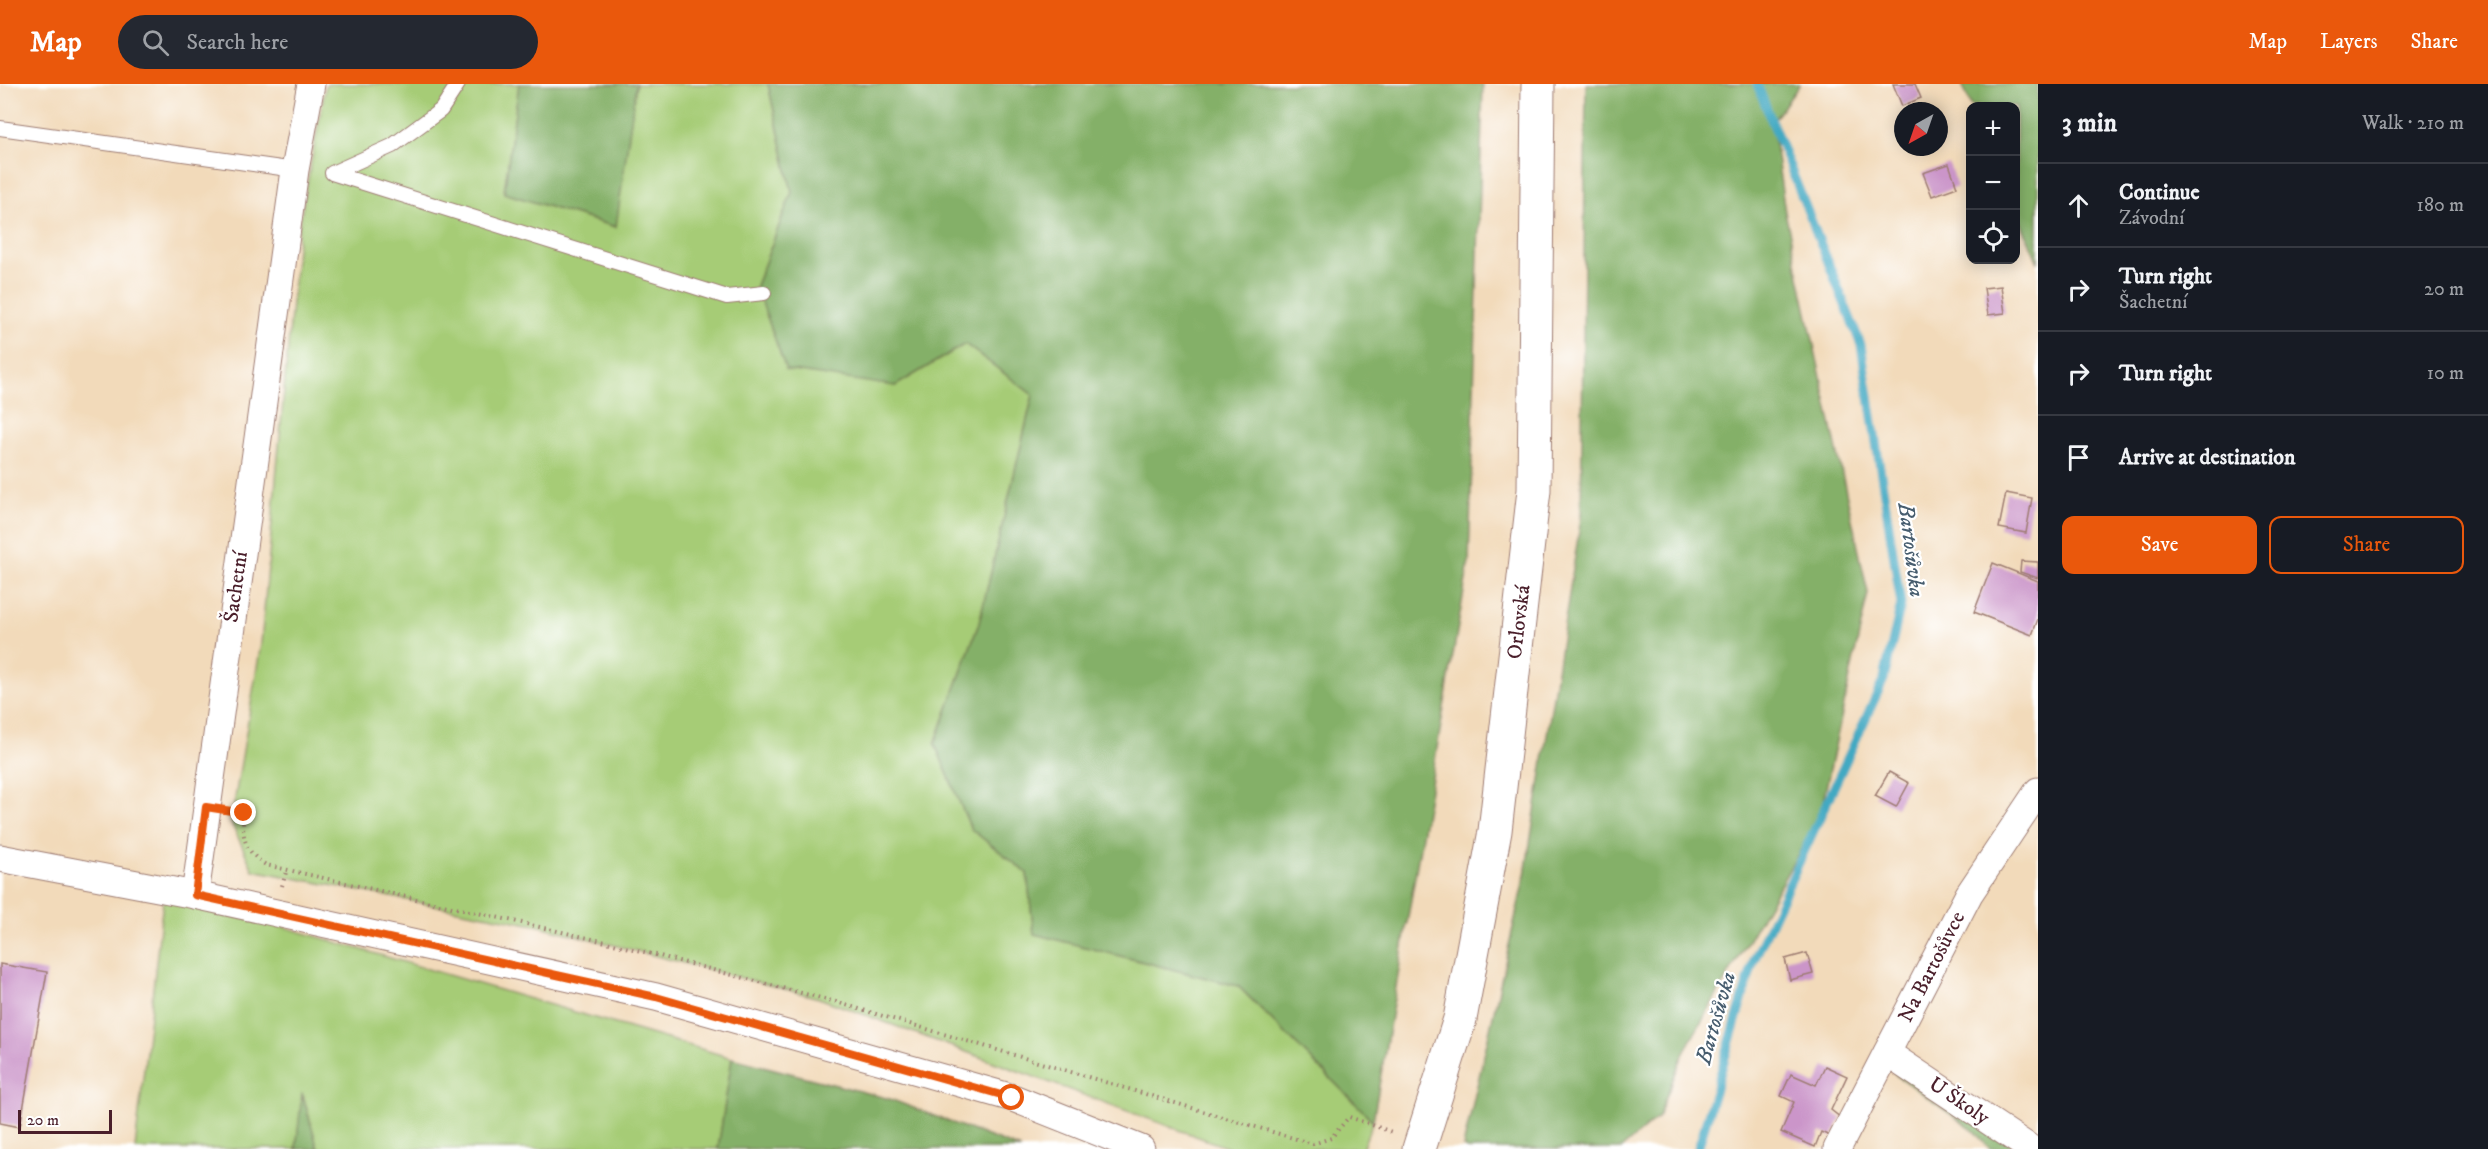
<!DOCTYPE html>
<meta charset="utf-8">
<style>
:root{--surface:#171b24;--page:#242831;--text:#f1f3f6;--muted:#9ea1a6;--line:#363941;--accent:#ea580c}
body{margin:0;font-family:"IM FELL DW Pica",serif;background:var(--page);color:var(--text)}
.controls{position:absolute;right:18px;top:18px;display:grid;overflow:hidden;border-radius:12px;box-shadow:0 3px 15px #0003}
.controls button{width:54px;height:54px;display:grid;place-items:center;padding:0;border:0;border-bottom:2px solid var(--line);background:var(--surface);color:var(--text);font:30px sans-serif}
.compass{position:absolute;left:1894px;top:18px;width:54px;height:54px;border-radius:50%;background:var(--surface);box-shadow:0 3px 15px #0003;rotate:220deg}
.scale{position:absolute;left:18px;bottom:15px;width:94px;box-sizing:border-box;padding-left:6px;border:3px solid #4a1f2b;border-top:0;font-size:16px;line-height:21px;white-space:nowrap;color:#4a1f2b;-webkit-text-stroke:4px #fff;paint-order:stroke}
.stop{position:absolute;width:18px;height:18px;margin:-14px;border:4px solid #ea580c;border-radius:50%;background:#fff}
.stop.end{background:#ea580c;border-color:#fff;box-shadow:0 2px 6px #0008}
.list{margin:0;padding:0;list-style:none}
h2{display:flex;justify-content:space-between;align-items:center;height:78px;margin:0;padding:0 24px;font-size:26px}
h2 small{font-size:20px;font-weight:400;color:var(--muted)}
.list li{display:grid;grid-template-columns:39px 1fr auto;gap:18px;align-items:center;box-sizing:border-box;height:84px;padding:0 24px;border-top:2px solid var(--line)}
.list b{display:block;font-size:22px;white-space:nowrap}
.list p{margin:0;font-size:20px;white-space:nowrap;color:var(--muted)}
.list em{font-size:20px;font-style:normal;color:var(--muted)}
.actions{display:flex;gap:12px;padding:18px 24px}
.actions a{flex:1;padding:14px 0;border:2px solid var(--accent);border-radius:12px;text-align:center;font-size:21px;color:var(--accent)}
.actions .main{background:var(--accent);color:#fff}
.icon{flex:none;width:33px;height:33px;fill:none;stroke:currentColor;stroke-width:2;stroke-linecap:round;stroke-linejoin:round}
.map{position:relative;flex:none;width:2038px;height:1065px;overflow:hidden}
header{display:flex;align-items:center;gap:36px;box-sizing:border-box;height:84px;padding:0 30px;background:var(--accent);color:#fff}
header strong{font-size:28px}
nav{display:flex;gap:33px;margin-inline-start:auto;font-size:21px}
.search{width:420px;height:54px;background:var(--page);display:flex;align-items:center;gap:15px;box-sizing:border-box;padding:0 21px;border-radius:33px;color:var(--muted);font-size:22px}
main{display:flex}
aside{flex:1;background:var(--surface)}
.map>svg:first-child{display:block}
.green{fill:#a6cc76;stroke:#787650;stroke-width:1.5}
.forest{fill:#84b067;stroke:#676849;stroke-width:1.5}
.lines{fill:none;stroke-linecap:round;stroke-linejoin:round}
.stream{stroke:#43a9c2;stroke-width:9}
.building{fill:#cb95c9}
.service-casing{stroke:#9e7c72;stroke-width:16}
.minor-casing{stroke:#9e7c72;stroke-width:29}
.tertiary-casing{stroke:#9e7c72;stroke-width:35}
.path{stroke:#9e7c72;stroke-width:4;stroke-dasharray:1.5 4.5;stroke-linecap:butt}
.service{stroke:#fff;stroke-width:14}
.minor{stroke:#fff;stroke-width:27}
.tertiary{stroke:#fff;stroke-width:33}
.route{stroke:#ea580c;stroke-width:8}
.labels{text-anchor:middle;dominant-baseline:central;stroke-width:4.5;stroke-linejoin:round;paint-order:stroke}
.street-label{font-size:21px;fill:#4a1f2b;stroke:#fff}
.water-label{font-size:22px;font-style:italic;fill:#475d6f;stroke:#fff}
</style>
<header>
<strong>Map</strong>
<div class="search"><svg class="icon" aria-label="search" viewBox="0 0 24 24"><circle cx="10" cy="10" r="6"/><path d="M15 15l6 6"/></svg>Search here</div>
<nav><a>Map</a><a>Layers</a><a>Share</a></nav>
</header>
<main>
<div class="map">
<svg width="2038" height="1065" viewBox="0 0 2038 1065">
<rect width="100%" height="100%" fill="#fff"/>
<filter id="ink" filterUnits="userSpaceOnUse"><feTurbulence type="fractalNoise" baseFrequency=".0167" numOctaves="2"/><feDisplacementMap in="SourceGraphic" scale="12" xChannelSelector="R" yChannelSelector="G"/><feConvolveMatrix kernelMatrix="1 2 1 2 8 2 1 2 1" color-interpolation-filters="sRGB"/></filter>
<filter id="wash" filterUnits="userSpaceOnUse"><feTurbulence type="fractalNoise" baseFrequency=".008" numOctaves="4" result="noise"/><feDisplacementMap in="SourceGraphic" scale="24" xChannelSelector="R" yChannelSelector="G"/><feGaussianBlur stdDeviation="1.35" result="paint"/><feColorMatrix in="noise" values="0 0 0 0 0 0 0 0 0 0 0 0 0 0 0 0 0 1.4 0 .05"/><feComposite in="paint" operator="in"/></filter>
<g filter="url(#wash)">
<rect width="100%" height="100%" fill="#f2daba"/>
<g class="green">
<path d="M 326,0 L 519,0 L 504,109 L 615,143 L 636,0 L 768,0 L 792,108 L 756,202 L 895,302 L 965,260 L 1033,311 L 979,539 L 935,660 L 971,745 L 1027,789 L 1034,850 L 1238,902 L 1373,1037 L 1362,1065 L 1231,1065 L 819,914 L 540,842 L 253,786 L 231,738 L 261,560 L 299,142 Z"/>
<path d="M 164,808 L 732,974 L 718,1065 L 318,1065 L 303,1011 L 296,1065 L 135,1065 Z"/>
</g>
<g class="forest">
<path d="M 519,0 L 636,0 L 616,143 L 504,109 Z"/>
<path d="M 768,0 L 1483,0 L 1469,478 L 1373,1037 L 1238,902 L 1034,850 L 1027,789 L 971,745 L 935,660 L 979,539 L 1033,311 L 965,260 L 895,302 L 786,286 L 756,202 L 792,108 Z"/>
<path d="M 1586,0 L 1800,0 L 1772,39 L 1785,128 L 1868,509 L 1820,732 L 1684,968 L 1658,1033 L 1621,1065 L 1467,1065 L 1463,1063 L 1525,791 L 1581,434 Z"/>
<path d="M 1962,0 L 2038,0 L 2038,179 L 2016,126 L 2016,22 L 1971,22 Z"/>
<path d="M 732,974 L 890,1015 L 1021,1065 L 718,1065 Z"/>
<path d="M 1897,981 L 2019,1065 L 1990,1065 L 1974,1047 L 1893,989 Z"/>
<path d="M 302,1009 L 318,1065 L 296,1065 Z"/>
</g>
<g class="lines">
<path class="stream" d="M 1698,1065 L 1754,876 L 1884,595 L 1901,520 L 1861,261 L 1757,0"/>
</g>
<g id="blocks">
<g class="building">
<path d="M 1893,0 L 1915,0 L 1921,14 L 1902,22 Z"/>
<path d="M 1949,80 L 1957,103 L 1932,112 L 1923,89 Z"/>
<path d="M 2001,202 L 2005,229 L 1988,231 L 1984,204 Z"/>
<path d="M 2006,409 L 2032,414 L 2026,449 L 1999,444 Z"/>
<path d="M 2021,477 L 2038,478 L 2038,494 L 2020,488 Z"/>
<path d="M 1993,479 L 2038,497 L 2038,535 L 2032,551 L 1974,528 Z"/>
<path d="M 1889,688 L 1909,699 L 1896,723 L 1875,712 Z"/>
<path d="M 1807,869 L 1813,890 L 1790,896 L 1785,875 Z"/>
<path d="M 0,880 L 47,888 L 20,1043 L 0,1039 Z"/>
<path d="M 1825,982 L 1847,992 L 1831,1026 L 1841,1034 L 1832,1053 L 1821,1048 L 1815,1063 L 1781,1048 L 1794,1018 L 1781,1012 L 1791,990 L 1816,1001 Z"/>
</g>
</g>
</g>
<g filter="url(#ink)">
<use href="#blocks" fill-opacity="0" stroke="#9e7c72" stroke-width="1.5"/>
<g class="lines">
<g class="service-casing">
<g id="service">
<path d="M 458,0 L 441,26 L 392,62 L 332,89 L 727,213 L 764,209"/>
<path d="M 0,44 L 295,86"/>
</g>
</g>
<g class="minor-casing">
<g id="minor">
<path d="M 0,774 L 195,811 L 656,913 L 1013,1014 L 1141,1065"/>
<path d="M 195,811 L 295,86 L 311,0"/>
<path d="M 1887,969 L 2031,1065"/>
<path d="M 1837,1065 L 1969,810 L 2038,707"/>
</g>
</g>
<g class="tertiary-casing">
<path id="tertiary" d="M 1419,1065 L 1460,935 L 1495,747 L 1534,406 L 1538,0"/>
</g>
<g class="path">
<path d="M 236,728 L 244,729 C 241,753 245,768 266,781 L 606,858 L 836,918 L 1313,1060 L 1331,1054 L 1349,1033 L 1392,1048"/>
<path d="M 282,802 L 287,785"/>
</g>
<use href="#service" class="service"/>
<use href="#minor" class="minor"/>
<use href="#tertiary" class="tertiary"/>
</g>
</g>
<g class="lines" filter="url(#ink)">
<path class="route" d="M 244,729 L 206,723 L 195,811 L 656,913 L 1012,1014"/>
</g>
<g class="labels">
<g class="street-label">
<text transform="translate(236 503) rotate(-82)">Šachetní</text>
<text transform="translate(1519 538) rotate(-83)">Orlovská</text>
<text transform="translate(1932 883) rotate(-63)">Na Bartošůvce</text>
<text transform="translate(1959 1017) rotate(34)">U Školy</text>
</g>
<g class="water-label">
<text transform="translate(1911 466) rotate(83)">Bartošůvka</text>
<text transform="translate(1716 934) rotate(-74)">Bartošůvka</text>
</g>
</g>
</svg>
<div class="controls">
<button>+</button>
<button>−</button>
<button><svg class="icon" aria-label="locate" viewBox="0 0 24 24"><circle cx="12" cy="12" r="6"/><path d="M12 2v4M12 18v4M2 12h4M18 12h4"/></svg></button>
</div>
<svg class="compass" viewBox="-18 -18 36 36"><path d="M0-13l5 13h-10z" fill="#e53935"/><path d="M0 13l5-13h-10z" fill="#9ea1a6"/></svg>
<div class="scale">20 m</div>
<div class="stop" style="left:1012px;top:1014px"></div>
<div class="stop end" style="left:244px;top:729px"></div>
</div>
<aside>
<h2>3 min<small>Walk · 210 m</small></h2>
<ul class="list">
<li><svg class="icon" aria-label="ahead" viewBox="0 0 24 24"><path d="M12 20V5M6 11l6-6 6 6"/></svg><div><b>Continue</b><p>Závodní</p></div><em>180 m</em></li>
<li><svg class="icon" aria-label="right" viewBox="0 0 24 24"><path d="M7 20v-9h11M14 6l5 5-5 5"/></svg><div><b>Turn right</b><p>Šachetní</p></div><em>20 m</em></li>
<li><svg class="icon" aria-label="right" viewBox="0 0 24 24"><path d="M7 20v-9h11M14 6l5 5-5 5"/></svg><div><b>Turn right</b></div><em>10 m</em></li>
<li><svg class="icon" aria-label="arrive" viewBox="0 0 24 24"><path d="M6 21V4h12l-3 4 3 4H6"/></svg><div><b>Arrive at destination</b></div></li>
</ul>
<div class="actions"><a class="main">Save</a><a>Share</a></div>
</aside>
</main>
